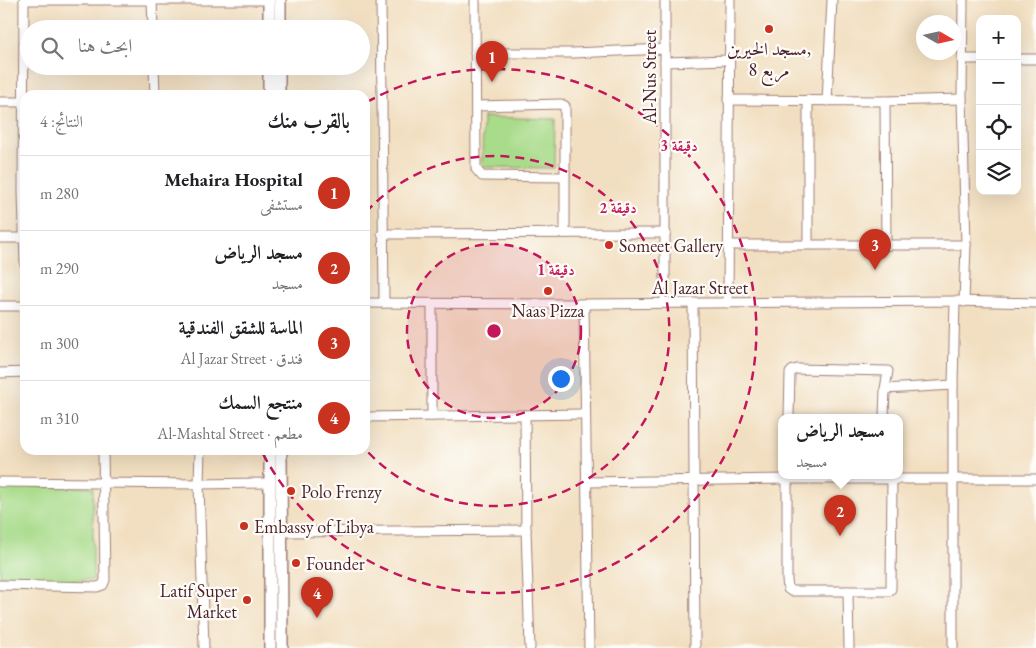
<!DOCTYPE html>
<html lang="ar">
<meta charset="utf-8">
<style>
:root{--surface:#fff;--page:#f6f6f6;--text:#202124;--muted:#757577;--line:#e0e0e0;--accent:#c8321e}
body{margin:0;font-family:"EB Garamond",Amiri,serif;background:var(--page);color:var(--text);direction:rtl}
.controls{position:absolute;right:15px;top:15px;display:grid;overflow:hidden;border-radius:10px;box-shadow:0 5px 20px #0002}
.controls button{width:45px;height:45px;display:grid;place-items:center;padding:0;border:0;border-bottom:1px solid var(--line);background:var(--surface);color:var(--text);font:25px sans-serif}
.compass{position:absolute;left:916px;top:15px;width:45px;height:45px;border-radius:50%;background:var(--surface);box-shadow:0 5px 20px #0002;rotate:99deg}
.you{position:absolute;left:560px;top:378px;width:18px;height:18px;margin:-12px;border:4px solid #fff;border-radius:50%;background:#1a73e8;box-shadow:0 0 0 8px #1a73e833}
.badge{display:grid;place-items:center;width:32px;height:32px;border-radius:50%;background:var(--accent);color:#fff;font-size:16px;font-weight:700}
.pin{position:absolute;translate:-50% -41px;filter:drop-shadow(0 1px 2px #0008)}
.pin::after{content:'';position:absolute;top:26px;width:18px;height:15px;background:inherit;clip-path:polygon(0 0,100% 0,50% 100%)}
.popup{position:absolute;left:778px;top:414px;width:125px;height:65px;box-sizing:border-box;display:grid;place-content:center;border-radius:10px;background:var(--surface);filter:drop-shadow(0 1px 4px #0005);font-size:16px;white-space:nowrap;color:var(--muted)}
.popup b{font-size:19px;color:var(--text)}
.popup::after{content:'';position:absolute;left:50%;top:100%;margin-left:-10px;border:10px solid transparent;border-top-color:var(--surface)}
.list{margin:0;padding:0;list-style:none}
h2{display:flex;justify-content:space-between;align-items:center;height:65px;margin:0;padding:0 20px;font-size:21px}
h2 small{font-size:16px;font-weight:400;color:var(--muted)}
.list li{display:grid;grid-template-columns:32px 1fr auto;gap:15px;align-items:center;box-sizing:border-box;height:75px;padding:0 20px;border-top:1px solid var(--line)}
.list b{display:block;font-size:19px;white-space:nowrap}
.list p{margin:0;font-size:16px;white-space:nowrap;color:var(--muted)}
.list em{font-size:16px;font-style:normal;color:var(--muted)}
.icon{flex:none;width:28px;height:28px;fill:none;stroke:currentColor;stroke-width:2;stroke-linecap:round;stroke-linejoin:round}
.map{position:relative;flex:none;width:1036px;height:648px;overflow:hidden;direction:ltr}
.search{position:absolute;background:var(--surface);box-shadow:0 5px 20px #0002;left:20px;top:20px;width:350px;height:55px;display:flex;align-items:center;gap:12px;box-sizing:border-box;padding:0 18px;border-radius:28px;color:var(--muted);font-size:19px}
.panel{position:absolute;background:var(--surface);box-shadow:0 5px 20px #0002;left:20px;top:90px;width:350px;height:365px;border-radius:15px;direction:rtl}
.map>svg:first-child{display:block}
.green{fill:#a8db8a;stroke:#797d5a}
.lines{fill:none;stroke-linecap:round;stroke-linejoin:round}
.minor-casing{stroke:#9e7f76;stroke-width:11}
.major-casing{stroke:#9e7f76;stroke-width:14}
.minor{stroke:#fff;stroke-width:9}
.major{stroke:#fff;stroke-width:11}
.ring{fill:none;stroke:#c2185b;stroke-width:2.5;stroke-dasharray:9 6}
.poi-dot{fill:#c8321e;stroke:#fdfcf7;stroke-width:2}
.labels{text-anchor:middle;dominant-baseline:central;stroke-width:4.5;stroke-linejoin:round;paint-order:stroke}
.poi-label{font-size:18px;fill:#4a1f2b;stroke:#fdfcf7;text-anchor:start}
.street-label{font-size:18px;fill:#4a1f2b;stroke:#fdfcf7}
.centre{fill:#c2185b;stroke:#fdfcf7;stroke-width:2.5}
.ring-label{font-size:15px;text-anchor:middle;font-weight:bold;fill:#c2185b;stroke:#fdfcf7;stroke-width:4.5;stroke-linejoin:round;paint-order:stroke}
</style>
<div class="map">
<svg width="1036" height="648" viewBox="0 0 1036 648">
<rect width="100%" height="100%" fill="#fdfcf7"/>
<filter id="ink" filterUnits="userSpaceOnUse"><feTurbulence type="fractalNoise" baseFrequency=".02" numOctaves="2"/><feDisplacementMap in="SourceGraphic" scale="10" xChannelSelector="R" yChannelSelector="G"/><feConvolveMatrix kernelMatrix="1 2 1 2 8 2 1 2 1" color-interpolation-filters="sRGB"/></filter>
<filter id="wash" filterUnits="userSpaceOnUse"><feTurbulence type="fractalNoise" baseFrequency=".0096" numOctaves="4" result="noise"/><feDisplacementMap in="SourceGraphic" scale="20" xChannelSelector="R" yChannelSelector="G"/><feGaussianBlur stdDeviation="1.12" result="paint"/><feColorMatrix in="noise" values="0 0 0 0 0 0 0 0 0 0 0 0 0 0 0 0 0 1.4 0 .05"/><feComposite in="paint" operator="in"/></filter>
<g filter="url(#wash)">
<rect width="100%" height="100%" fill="#f2dfc1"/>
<g class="green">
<path d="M 483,117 L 555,119 L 554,168 L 482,167 Z"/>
<path d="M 0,486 L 93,487 L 93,580 L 0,582 Z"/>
</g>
</g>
<g filter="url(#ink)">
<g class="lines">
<g class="minor-casing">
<g id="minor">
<path d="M 24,0 L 23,191 L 25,264"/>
<path d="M 24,0 L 269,0"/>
<path d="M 152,0 L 153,29"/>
<path d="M 381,0 L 384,303"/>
<path d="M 475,0 L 476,169 L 482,176 L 564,177"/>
<path d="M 665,0 L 665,303"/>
<path d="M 963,0 L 962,99 L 966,245 L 964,302"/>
<path d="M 475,53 L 573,53 L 665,49"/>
<path d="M 962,59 L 980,59"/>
<path d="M 1017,59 L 1036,59"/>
<path d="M 665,62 L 729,60"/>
<path d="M 154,66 L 155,95"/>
<path d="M 728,100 L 885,101 L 962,99"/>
<path d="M 808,100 L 808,244"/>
<path d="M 827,101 L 832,0"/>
<path d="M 885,101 L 886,246"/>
<path d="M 0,102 L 23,102"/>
<path d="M 476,106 L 561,104 L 565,106 L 565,233"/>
<path d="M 382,234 L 666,233"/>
<path d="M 0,238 L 24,238"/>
<path d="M 728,245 L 966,245"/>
<path d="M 365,303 L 584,304 L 955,301 L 1036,303"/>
<path d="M 693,303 L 695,648"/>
<path d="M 728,303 L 730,0"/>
<path d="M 584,304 L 589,648"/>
<path d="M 0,306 L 25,306"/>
<path d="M 0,373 L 25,372"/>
<path d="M 525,415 L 526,530 L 530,648"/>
<path d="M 432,416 L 432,304"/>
<path d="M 365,417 L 585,414"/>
<path d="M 789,417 L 790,373 L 793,370 L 797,369 L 888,371 L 885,389 L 953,385"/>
<path d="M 884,417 L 885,389"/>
<path d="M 200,450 L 199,484 L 204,648"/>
<path d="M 787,475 L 787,580 L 788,589 L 791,591 L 889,591 L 891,589 L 892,479"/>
<path d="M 0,482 L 199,484 L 270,483"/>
<path d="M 586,482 L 787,479 L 1036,479"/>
<path d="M 282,532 L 526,530"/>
<path d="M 0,585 L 97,587 L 103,585 L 105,580 L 103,450"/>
<path d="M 848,591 L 849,648"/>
<path d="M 953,648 L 953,385 L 955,301"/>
</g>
</g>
<g class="major-casing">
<g id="major">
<path d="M 269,0 L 269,29"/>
<path d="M 280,29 L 280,0"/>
<path d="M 279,66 L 279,95"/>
<path d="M 269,95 L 269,66"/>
<path d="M 270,450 L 270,648"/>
<path d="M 281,450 L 282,648"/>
</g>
</g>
<use href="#minor" class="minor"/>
<use href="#major" class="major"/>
</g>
</g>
<circle cx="494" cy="331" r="87" fill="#c2185b" fill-opacity=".12"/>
<g class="ring">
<circle cx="494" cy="331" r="87"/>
<path d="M366 212A175 175 0 1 1 366 450"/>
<path d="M367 102A262 262 0 1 1 262 452"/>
</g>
<g class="poi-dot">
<circle cx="769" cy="29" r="5"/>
<circle cx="609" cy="245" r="5"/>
<circle cx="548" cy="291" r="5"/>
<circle cx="291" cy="491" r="5"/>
<circle cx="244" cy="526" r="5"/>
<circle cx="296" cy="563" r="5"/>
<circle cx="247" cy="600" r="5"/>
</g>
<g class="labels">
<g class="poi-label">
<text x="769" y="48" text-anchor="middle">مسجد الخيرين,<tspan x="769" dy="21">مربع 8</tspan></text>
<text x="619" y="245">Someet Gallery</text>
<text x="548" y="310" text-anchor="middle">Naas Pizza</text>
<text x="301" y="491">Polo Frenzy</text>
<text x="254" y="526">Embassy of Libya</text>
<text x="306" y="563">Founder</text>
<text x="237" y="590" text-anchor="end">Latif Super<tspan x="237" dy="21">Market</tspan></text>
</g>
<g class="street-label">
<text transform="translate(649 77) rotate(-90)">Al-Nus Street</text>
<text x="700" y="287">Al Jazar Street</text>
</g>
</g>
<circle cx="494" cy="331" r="8" class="centre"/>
<g class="ring-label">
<text x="679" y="151">3 دقيقة</text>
<text x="618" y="213">2 دقيقة</text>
<text x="556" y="275">1 دقيقة</text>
</g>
</svg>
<div class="controls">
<button>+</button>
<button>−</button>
<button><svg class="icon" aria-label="locate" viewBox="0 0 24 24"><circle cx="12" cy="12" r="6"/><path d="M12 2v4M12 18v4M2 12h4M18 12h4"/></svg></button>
<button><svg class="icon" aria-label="layers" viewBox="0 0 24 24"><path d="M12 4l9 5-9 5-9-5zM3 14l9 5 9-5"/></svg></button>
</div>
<svg class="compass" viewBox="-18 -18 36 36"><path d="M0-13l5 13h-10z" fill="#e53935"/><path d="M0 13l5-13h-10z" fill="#757577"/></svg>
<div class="you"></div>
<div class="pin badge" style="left:492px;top:82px">1</div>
<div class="pin badge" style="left:840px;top:536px">2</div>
<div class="popup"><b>مسجد الرياض</b>مسجد</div>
<div class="pin badge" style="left:875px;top:270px">3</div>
<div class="pin badge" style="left:317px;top:618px">4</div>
<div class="search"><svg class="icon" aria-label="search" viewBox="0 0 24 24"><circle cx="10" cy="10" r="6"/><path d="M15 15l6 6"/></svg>ابحث هنا</div>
<section class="panel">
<h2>بالقرب منك<small>النتائج: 4</small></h2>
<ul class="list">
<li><span class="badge">1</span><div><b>Mehaira Hospital</b><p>مستشفى</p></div><em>280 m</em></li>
<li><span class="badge">2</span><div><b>مسجد الرياض</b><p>مسجد</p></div><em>290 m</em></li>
<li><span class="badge">3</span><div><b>الماسة للشقق الفندقية</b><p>فندق · Al Jazar Street</p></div><em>300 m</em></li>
<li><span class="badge">4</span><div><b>منتجع السمك</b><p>مطعم · Al-Mashtal Street</p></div><em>310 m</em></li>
</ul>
</section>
</div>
